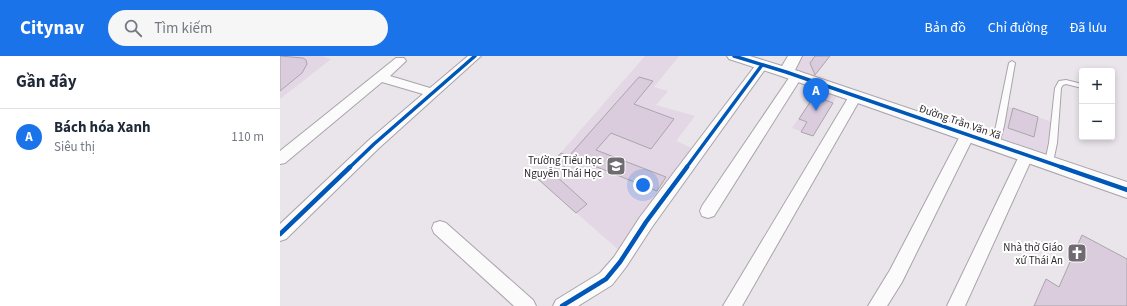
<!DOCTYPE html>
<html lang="vi">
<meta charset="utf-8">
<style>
:root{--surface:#fff;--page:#f6f6f7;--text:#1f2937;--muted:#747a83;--line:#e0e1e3;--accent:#1a73e8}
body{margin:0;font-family:"Source Sans 3",sans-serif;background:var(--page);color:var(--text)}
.controls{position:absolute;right:12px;top:12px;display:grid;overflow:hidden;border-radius:4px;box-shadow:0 2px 6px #0003}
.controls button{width:36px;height:36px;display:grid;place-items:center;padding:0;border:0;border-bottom:1px solid var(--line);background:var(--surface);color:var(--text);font:20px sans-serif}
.you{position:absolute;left:363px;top:129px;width:14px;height:14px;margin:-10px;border:3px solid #fff;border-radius:50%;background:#1a73e8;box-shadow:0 0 0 6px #1a73e833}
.badge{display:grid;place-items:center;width:26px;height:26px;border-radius:50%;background:var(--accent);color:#fff;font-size:13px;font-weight:700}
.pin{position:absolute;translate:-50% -33px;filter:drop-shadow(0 1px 2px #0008)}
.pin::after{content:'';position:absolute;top:21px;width:14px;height:12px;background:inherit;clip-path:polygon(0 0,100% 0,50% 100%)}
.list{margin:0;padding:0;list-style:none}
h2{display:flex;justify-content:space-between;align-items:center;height:52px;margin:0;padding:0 16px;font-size:17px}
h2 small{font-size:13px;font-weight:400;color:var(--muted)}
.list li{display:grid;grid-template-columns:26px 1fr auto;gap:12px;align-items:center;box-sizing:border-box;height:56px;padding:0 16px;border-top:1px solid var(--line)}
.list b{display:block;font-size:15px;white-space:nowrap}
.list p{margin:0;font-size:13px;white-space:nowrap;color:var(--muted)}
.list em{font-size:13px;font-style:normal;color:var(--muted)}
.icon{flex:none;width:22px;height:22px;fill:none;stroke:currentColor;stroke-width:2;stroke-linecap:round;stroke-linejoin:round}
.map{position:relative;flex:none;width:847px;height:250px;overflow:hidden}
header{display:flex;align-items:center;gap:24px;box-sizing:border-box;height:56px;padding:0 20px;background:var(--accent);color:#fff}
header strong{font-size:19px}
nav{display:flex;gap:22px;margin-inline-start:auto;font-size:14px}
.search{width:280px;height:36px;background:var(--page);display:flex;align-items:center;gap:10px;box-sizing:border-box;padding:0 14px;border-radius:22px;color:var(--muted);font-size:15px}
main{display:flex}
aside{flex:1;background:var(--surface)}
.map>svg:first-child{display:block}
.built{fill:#e3d7e5}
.building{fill:#daccdd;stroke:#a9a5aa}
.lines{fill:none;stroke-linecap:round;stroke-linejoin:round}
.service-casing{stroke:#a9a4a9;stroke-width:2}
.minor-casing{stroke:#a9a4a9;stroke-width:2}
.tertiary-casing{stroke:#a9a4a9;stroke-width:2}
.service{fill:#fcfbfc;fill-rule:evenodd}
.minor{fill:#fcfbfc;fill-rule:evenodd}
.tertiary{fill:#fcfbfc;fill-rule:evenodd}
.cycleway-far1-casing{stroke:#fff;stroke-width:5.5}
.cycleway-casing{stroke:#fff;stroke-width:7}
.cycleway-far1{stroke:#0057b8;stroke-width:3.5}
.cycleway{stroke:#0057b8;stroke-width:4.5}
.labels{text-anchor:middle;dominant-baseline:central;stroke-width:4;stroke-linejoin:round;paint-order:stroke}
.street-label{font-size:11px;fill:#2e2a2f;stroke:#fff}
.poi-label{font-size:11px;fill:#2e2a2f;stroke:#fff;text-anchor:end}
</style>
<header>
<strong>Citynav</strong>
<div class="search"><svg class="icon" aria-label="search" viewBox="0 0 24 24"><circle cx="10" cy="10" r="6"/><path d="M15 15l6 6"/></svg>Tìm kiếm</div>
<nav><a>Bản đồ</a><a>Chỉ đường</a><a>Đã lưu</a></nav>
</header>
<main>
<aside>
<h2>Gần đây<small></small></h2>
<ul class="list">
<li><span class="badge">A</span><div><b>Bách hóa Xanh</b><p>Siêu thị</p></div><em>110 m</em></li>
</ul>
</aside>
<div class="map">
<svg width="847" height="250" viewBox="0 0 847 250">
<rect width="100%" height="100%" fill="#eae4eb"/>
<g class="built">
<path d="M 0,0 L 41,0 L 51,3 L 0,43 Z"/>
<path d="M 365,0 L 399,0 L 374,31 L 388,35 L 376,49 L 415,60 L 396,85 L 414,93 L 341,196 L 258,123 Z"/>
<path d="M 522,0 L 546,0 L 549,1 L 534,21 L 514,14 Z"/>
<path d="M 540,32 L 558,38 L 533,80 L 512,72 Z"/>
<path d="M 727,50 L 772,66 L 767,100 L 719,84 Z"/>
</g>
<g class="building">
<path d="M 0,0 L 23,2 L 26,4 L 27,8 L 22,17 L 0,35 Z"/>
<path d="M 535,0 L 550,0 L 535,19 L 530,7 Z"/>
<path d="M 359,21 L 373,25 L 354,48 L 394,63 L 371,93 L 331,77 L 316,94 L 386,121 L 377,135 L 289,100 Z"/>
<path d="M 534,40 L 553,47 L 533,80 L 521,76 L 527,66 L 519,63 Z"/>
<path d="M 733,52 L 758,61 L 754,81 L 728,72 Z"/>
<path d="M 281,97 L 292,102 L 276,120 L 307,148 L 296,157 L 258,123 Z"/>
<path d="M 802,179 L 847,203 L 847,250 L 754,250 L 766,223 L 779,231 Z"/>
</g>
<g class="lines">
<g class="service-casing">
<g id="service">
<path d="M 732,5 L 735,7 L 724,70 L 719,88 L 715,91 L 711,88 L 716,70 L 729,7 Z"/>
<path d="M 786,24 L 802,28 L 802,32 L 786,28 L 783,29 L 781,32 L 777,87 L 773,106 L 769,109 L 765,106 L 769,87 L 775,32 L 779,25 Z"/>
</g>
</g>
<g class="minor-casing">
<g id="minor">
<path d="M 188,0 L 201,0 L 99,92 L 6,183 L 0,185 L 0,168 L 89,84 L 143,38 L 102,26 L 5,107 L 0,108 L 0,95 L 116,2 L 124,2 L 126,5 L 110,20 L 150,32 Z"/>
<path d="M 482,5 L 486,6 L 488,9 L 486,12 L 372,171 L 346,211 L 332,229 L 298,250 L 273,250 L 276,244 L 320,217 L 334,201 L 360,161 L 478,6 Z"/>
<path d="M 517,15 L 521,16 L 523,19 L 434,160 L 428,162 L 422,160 L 420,155 L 422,150 L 513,16 Z"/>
<path d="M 576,36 L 581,37 L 582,40 L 462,250 L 443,250 L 571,37 Z"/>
<path d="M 688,73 L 693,74 L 695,78 L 622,226 L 607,250 L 588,250 L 610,214 L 681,78 L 683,74 Z"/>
<path d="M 747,93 L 752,94 L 754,98 L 685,250 L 667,250 L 740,98 L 742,94 Z"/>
<path d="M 160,165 L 166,167 L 253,244 L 256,250 L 234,250 L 154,177 L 152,172 L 154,167 Z"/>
</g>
</g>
<g class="tertiary-casing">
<path id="tertiary" d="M 447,0 L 470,0 L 502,10 L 508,0 L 522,0 L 515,14 L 847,126 L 847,142 L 501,20 L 449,3 Z"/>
</g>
<use href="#service" class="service"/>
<use href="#minor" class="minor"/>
<use href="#tertiary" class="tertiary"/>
<g class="cycleway-far1-casing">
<g id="cycleway-far1">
<path d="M 454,0 L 506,16 L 784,112"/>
<path d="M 69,112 L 94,88 L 195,0"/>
<path d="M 406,112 L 482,9"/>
</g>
</g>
<g class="cycleway-casing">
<g id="cycleway">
<path d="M 781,111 L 847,134"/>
<path d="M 0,178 L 70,111"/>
<path d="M 282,250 L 326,223 L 340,206 L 366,166 L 407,111"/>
</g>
</g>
<use href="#cycleway-far1" class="cycleway-far1"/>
<use href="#cycleway" class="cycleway"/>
</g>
<defs>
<g id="school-square" transform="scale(1)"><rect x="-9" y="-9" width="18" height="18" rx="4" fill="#706b71" stroke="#fff"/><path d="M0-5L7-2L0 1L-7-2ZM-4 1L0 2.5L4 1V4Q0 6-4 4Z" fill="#fff"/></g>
<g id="church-square" transform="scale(1)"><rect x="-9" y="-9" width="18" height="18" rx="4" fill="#706b71" stroke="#fff"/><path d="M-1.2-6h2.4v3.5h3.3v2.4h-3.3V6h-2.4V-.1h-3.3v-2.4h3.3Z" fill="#fff"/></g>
</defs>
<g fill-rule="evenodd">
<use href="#school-square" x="336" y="110"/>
<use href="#church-square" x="797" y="197"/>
</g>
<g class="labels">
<g class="street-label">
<text transform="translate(680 66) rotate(19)">Đường Trần Văn Xã</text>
</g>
<g class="poi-label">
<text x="322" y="104">Trường Tiểu học<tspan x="322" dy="13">Nguyễn Thái Học</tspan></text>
<text x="783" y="191">Nhà thờ Giáo<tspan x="783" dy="13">xứ Thái An</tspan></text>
</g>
</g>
</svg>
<div class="controls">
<button>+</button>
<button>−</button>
</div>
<div class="you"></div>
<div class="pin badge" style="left:536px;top:55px">A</div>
</div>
</main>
